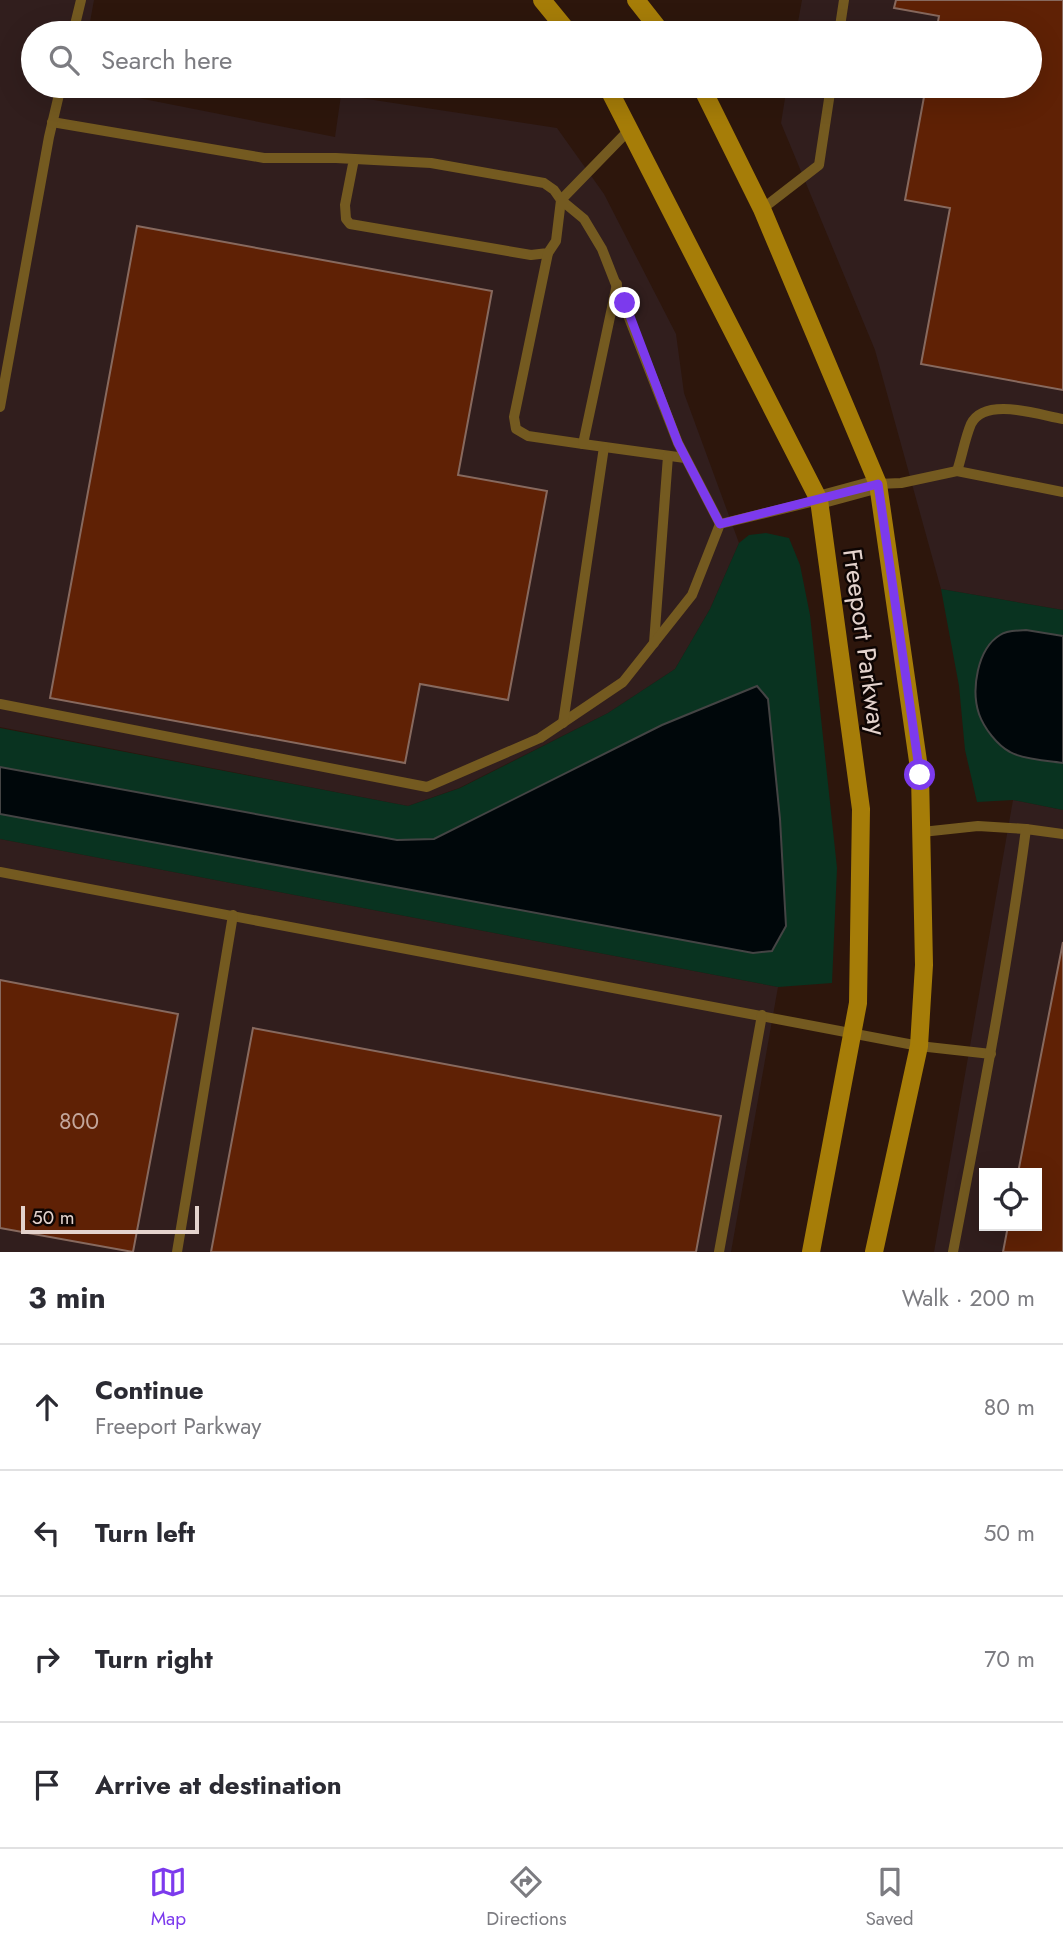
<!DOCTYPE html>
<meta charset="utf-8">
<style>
:root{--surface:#fff;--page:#f7f7f7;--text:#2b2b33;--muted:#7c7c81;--line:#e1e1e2;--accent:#7c3aed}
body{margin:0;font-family:Jost,sans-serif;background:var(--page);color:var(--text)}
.controls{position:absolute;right:21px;bottom:21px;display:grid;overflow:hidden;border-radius:0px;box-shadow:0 7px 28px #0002}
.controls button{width:63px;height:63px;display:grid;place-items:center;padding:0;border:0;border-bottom:2px solid var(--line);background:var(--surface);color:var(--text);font:35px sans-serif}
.scale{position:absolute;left:21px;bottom:18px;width:178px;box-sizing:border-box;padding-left:7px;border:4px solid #e4d3cd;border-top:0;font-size:19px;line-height:24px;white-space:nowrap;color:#e4d3cd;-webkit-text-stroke:5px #0e0503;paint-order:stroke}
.stop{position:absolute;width:21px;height:21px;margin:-16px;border:5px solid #7c3aed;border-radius:50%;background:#fff}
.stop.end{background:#7c3aed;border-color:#fff;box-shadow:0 2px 7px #0008}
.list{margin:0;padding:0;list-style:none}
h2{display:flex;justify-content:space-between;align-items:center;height:91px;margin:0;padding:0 28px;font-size:30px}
h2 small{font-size:23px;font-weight:400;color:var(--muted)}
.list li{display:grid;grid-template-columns:46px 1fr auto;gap:21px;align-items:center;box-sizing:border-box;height:126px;padding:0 28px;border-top:2px solid var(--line)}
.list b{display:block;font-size:26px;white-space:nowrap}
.list p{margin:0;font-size:23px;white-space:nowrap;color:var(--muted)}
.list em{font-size:23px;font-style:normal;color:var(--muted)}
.icon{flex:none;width:38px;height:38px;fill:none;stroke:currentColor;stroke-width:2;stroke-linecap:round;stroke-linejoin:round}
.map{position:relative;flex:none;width:1063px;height:1252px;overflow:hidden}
.search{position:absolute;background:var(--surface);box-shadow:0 7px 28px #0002;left:21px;right:21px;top:21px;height:77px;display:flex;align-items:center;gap:18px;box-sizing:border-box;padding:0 24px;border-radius:38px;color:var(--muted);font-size:26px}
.sheet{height:595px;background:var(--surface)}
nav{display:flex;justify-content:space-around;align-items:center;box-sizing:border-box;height:98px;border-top:2px solid var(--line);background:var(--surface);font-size:19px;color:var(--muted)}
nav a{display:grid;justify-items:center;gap:4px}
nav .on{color:var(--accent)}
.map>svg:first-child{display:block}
.industrial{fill:#311e1d;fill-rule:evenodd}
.green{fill:#093320}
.water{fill:#00070a;stroke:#444;stroke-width:2}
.building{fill:#5f2105;stroke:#87695e;stroke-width:2}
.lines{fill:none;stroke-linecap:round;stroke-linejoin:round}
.service{stroke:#745a20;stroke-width:10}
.minor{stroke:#745a20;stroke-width:18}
.secondary{stroke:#a67d08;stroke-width:18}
.route{stroke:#7c3aed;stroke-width:9}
.labels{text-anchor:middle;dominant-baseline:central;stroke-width:5;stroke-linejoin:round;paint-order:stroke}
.number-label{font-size:23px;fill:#c3a69b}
.street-label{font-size:26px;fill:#e4d3cd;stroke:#0e0503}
</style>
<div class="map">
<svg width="1063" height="1252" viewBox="0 0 1063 1252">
<rect width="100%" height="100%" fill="#2d160c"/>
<g class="industrial">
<path d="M 0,0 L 94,0 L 88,33 L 33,33 L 33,86 L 78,86 L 335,137 L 341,95 L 557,128 L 604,194 L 676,334 L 684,393 L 739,543 L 710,609 L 675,669 L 608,713 L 459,788 L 408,806 L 0,727 Z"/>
<path d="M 802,0 L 1063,0 L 1063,610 L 941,589 L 875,350 L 781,123 L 787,86 L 1030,86 L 1030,33 L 796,33 Z"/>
<path d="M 1013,800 L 1063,810 L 1063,1252 L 934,1252 ZM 984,1173 L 1037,1173 L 1037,1226 L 984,1226 Z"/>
<path d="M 0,839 L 778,987 L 731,1252 L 0,1252 Z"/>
</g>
<g class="green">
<path d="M 766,533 L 789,538 L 800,565 L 810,615 L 837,868 L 832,983 L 778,987 L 0,839 L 0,728 L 408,806 L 460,788 L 608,713 L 675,669 L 710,609 L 739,543 L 749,535 Z"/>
<path d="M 941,589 L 1063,610 L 1063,810 L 1013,800 L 977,802 L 965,750 L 959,686 Z"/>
</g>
<g class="water">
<path d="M 1026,630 L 1063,636 L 1063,763 C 1049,761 1021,759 1010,752 C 997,745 984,728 979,714 C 971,690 977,649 1000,635 C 1007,630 1018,631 1026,630 Z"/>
<path d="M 757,686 L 768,699 L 780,819 L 786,926 L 772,951 L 753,953 L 0,814 L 0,767 L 397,840 L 434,839 L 662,725 Z"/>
</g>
<g class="building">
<path d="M 896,0 L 1063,0 L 1063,390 L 921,364 L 950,208 L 905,200 L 926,86 L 1030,86 L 1030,33 L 936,33 L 939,16 L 894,8 Z"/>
<path d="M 137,226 L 492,291 L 458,475 L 547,491 L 508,700 L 420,684 L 405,763 L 50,698 Z"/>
<path d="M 1063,942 L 1063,1252 L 1003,1252 L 1008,1226 L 1037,1226 L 1037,1173 L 1018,1173 Z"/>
<path d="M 0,980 L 178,1014 L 133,1252 L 0,1228 Z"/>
<path d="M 253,1028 L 721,1116 L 696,1252 L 211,1252 Z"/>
</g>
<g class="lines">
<g class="service">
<path d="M 73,33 L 81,0"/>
<path d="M 839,33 L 844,0"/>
<path d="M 52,122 L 264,158 L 336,158 L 431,163 L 544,183 L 554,190 L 561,200 L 556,241 L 548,253 L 531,255 L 350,224 L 346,219 L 345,205 L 354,159"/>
<path d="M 630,129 L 561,200 L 584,219 L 602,249 L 678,443 L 720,524"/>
<path d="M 762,209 L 819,165 L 831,86"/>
<path d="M 548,253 L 514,417 L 516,429 L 528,436 L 583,444"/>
<path d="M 617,284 L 583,444 L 685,458"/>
<path d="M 0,407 L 49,137 L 61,86"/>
<path d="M 957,471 C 962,456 965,438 971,424 C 985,396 1039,415 1063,419"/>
<path d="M 878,484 L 901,483 L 957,471 L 1063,492"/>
<path d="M 654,643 L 668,456"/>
<path d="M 0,704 L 427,787 L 540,738 L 623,682 L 692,595 L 720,524 L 819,500"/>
<path d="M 563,723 L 604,447"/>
<path d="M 922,832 L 978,826 L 1026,829 L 1063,834"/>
<path d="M 0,872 L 919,1046 L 991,1054"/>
<path d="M 177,1252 L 233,915"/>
<path d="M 719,1252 L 762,1015"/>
<path d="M 953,1252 C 980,1111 1007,971 1026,829"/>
</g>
<path class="minor" d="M 819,500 L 878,484"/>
<g class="secondary">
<path d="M 542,0 L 569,33"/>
<path d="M 636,0 L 662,33"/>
<path d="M 607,86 L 819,500 L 861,809 L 858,1003 L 811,1252"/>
<path d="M 701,86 L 762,209 L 878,484 L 920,775 L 924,965 L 919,1046 L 874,1252"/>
</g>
</g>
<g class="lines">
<path class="route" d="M 625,303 L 678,443 L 720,524 L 878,484 L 920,775"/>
</g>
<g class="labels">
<g class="number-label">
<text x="79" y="1121">800</text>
</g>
<g class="street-label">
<text transform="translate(865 642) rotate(82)">Freeport Parkway</text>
</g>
</g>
</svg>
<div class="controls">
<button><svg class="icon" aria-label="locate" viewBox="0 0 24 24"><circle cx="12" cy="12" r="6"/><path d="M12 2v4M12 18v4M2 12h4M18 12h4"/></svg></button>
</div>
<div class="scale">50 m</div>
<div class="stop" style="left:920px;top:775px"></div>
<div class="stop end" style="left:625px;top:303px"></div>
<div class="search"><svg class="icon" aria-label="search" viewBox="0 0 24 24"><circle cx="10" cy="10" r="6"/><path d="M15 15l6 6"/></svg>Search here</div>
</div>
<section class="sheet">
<h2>3 min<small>Walk · 200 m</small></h2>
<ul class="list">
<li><svg class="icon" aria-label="ahead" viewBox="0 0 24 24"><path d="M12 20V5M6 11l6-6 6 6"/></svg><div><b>Continue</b><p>Freeport Parkway</p></div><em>80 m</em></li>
<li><svg class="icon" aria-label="left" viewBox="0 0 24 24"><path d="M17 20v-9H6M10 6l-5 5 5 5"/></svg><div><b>Turn left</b></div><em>50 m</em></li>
<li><svg class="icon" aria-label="right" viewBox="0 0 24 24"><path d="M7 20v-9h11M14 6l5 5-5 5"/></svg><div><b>Turn right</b></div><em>70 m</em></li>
<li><svg class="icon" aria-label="arrive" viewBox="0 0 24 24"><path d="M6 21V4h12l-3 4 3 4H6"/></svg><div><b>Arrive at destination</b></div></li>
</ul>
</section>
<nav>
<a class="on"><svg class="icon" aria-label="map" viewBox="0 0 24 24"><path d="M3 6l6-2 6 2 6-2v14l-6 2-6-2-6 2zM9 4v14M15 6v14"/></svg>Map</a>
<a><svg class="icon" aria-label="directions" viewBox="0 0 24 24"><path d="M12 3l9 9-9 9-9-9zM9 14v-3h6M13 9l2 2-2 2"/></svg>Directions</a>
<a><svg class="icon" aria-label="saved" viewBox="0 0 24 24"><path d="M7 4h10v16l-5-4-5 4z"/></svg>Saved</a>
</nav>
